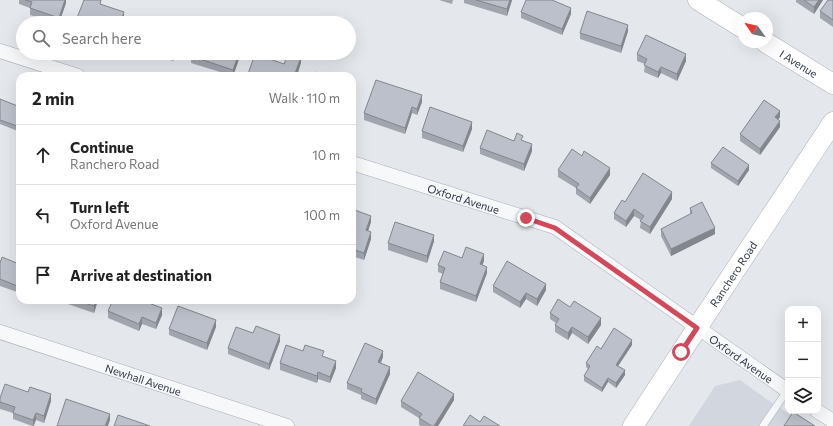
<!DOCTYPE html>
<meta charset="utf-8">
<style>
:root{--surface:#fff;--page:#f2f2f2;--text:#222;--muted:#767676;--line:#e0e0e0}
body{margin:0;font-family:Commissioner,sans-serif;background:var(--page);color:var(--text)}
.controls{position:absolute;right:12px;bottom:12px;display:grid;overflow:hidden;border-radius:8px;box-shadow:0 4px 16px #0002}
.controls button{width:36px;height:36px;display:grid;place-items:center;padding:0;border:0;border-bottom:1px solid var(--line);background:var(--surface);color:var(--text);font:20px sans-serif}
.compass{position:absolute;left:737px;top:12px;width:36px;height:36px;border-radius:50%;background:var(--surface);box-shadow:0 4px 16px #0002;rotate:304deg}
.stop{position:absolute;width:12px;height:12px;margin:-9px;border:3px solid #d1495b;border-radius:50%;background:#fff}
.stop.end{background:#d1495b;border-color:#fff;box-shadow:0 1px 4px #0008}
.list{margin:0;padding:0;list-style:none}
h2{display:flex;justify-content:space-between;align-items:center;height:52px;margin:0;padding:0 16px;font-size:17px}
h2 small{font-size:13px;font-weight:400;color:var(--muted)}
.list li{display:grid;grid-template-columns:26px 1fr auto;gap:12px;align-items:center;box-sizing:border-box;height:60px;padding:0 16px;border-top:1px solid var(--line)}
.list b{display:block;font-size:15px;white-space:nowrap}
.list p{margin:0;font-size:13px;white-space:nowrap;color:var(--muted)}
.list em{font-size:13px;font-style:normal;color:var(--muted)}
.icon{flex:none;width:22px;height:22px;fill:none;stroke:currentColor;stroke-width:2;stroke-linecap:round;stroke-linejoin:round}
.map{position:relative;flex:none;width:833px;height:426px;overflow:hidden}
.search{position:absolute;background:var(--surface);box-shadow:0 4px 16px #0002;left:16px;top:16px;width:340px;height:44px;display:flex;align-items:center;gap:10px;box-sizing:border-box;padding:0 14px;border-radius:22px;color:var(--muted);font-size:15px}
.panel{position:absolute;background:var(--surface);box-shadow:0 4px 16px #0002;left:16px;top:72px;width:340px;height:232px;border-radius:12px}
.map>svg:first-child{display:block}
.built{fill:#d2d6de}
.lines{fill:none;stroke-linecap:round;stroke-linejoin:round}
.lane-casing{stroke:#a9aeb7;stroke-width:8}
.street-casing{stroke:#a9aeb7;stroke-width:15}
.secondary-casing{stroke:#a9aeb7;stroke-width:21}
.lane{stroke:#f7f8fa;stroke-width:7}
.street{stroke:#f7f8fa;stroke-width:14}
.secondary{stroke:#fff;stroke-width:20}
.wall{fill:#a1a5ae}
.shaded-wall{fill:#83868d}
.building{fill:#bbc0ca;stroke:#83868d}
.route{stroke:#d1495b;stroke-width:5}
.labels{text-anchor:middle;dominant-baseline:central;stroke-width:3;stroke-linejoin:round;paint-order:stroke}
.street-label{font-size:11px;fill:#2b3445;stroke:#f4f6f9}
</style>
<div class="map">
<svg width="833" height="426" viewBox="0 0 833 426">
<rect width="100%" height="100%" fill="#e4e7ec"/>
<path class="built" d="M 740,380 L 765,398 L 807,426 L 689,426 L 715,386 Z"/>
<g class="lines">
<g class="lane-casing">
<path id="lane" d="M 763,426 L 787,391"/>
</g>
<g class="street-casing">
<g id="street">
<path d="M 0,51 L 78,76"/>
<path id="s1" d="M 352,163 L 555,227 L 788,391"/>
<path id="s2" d="M 0,332 L 287,426"/>
<path d="M 817,411 L 833,421"/>
</g>
</g>
<g class="secondary-casing">
<g id="secondary">
<path d="M 698,0 L 743,28"/>
<path id="s3" d="M 765,42 L 833,84"/>
<path id="s4" d="M 633,426 L 697,328 L 833,122"/>
</g>
</g>
<use href="#lane" class="lane"/>
<use href="#street" class="street"/>
<use href="#secondary" class="secondary"/>
</g>
<g class="wall">
<path d="M 19,0 L 66,0 L 66,3 L 59,23 L 55,23 L 30,15 L 30,8 L 19,4 Z"/>
<path d="M 439,0 L 453,0 L 452,4 Z"/>
<path d="M 464,0 L 512,0 L 507,16 L 464,3 Z"/>
<path d="M 796,0 L 823,0 L 814,14 L 796,2 Z"/>
<path d="M 833,0 L 833,27 L 820,18 L 820,11 Z"/>
<path d="M 521,12 L 571,14 L 562,35 L 521,18 Z"/>
<path d="M 628,31 L 621,53 L 580,39 L 580,33 Z"/>
<path d="M 153,53 L 176,53 L 173,61 Z"/>
<path d="M 241,53 L 233,76 L 191,63 L 191,56 Z"/>
<path d="M 637,54 L 686,61 L 677,81 L 661,73 L 658,78 L 644,72 L 645,64 L 637,61 Z"/>
<path d="M 0,99 L 20,107 L 20,132 L 0,124 Z"/>
<path d="M 422,102 L 417,115 L 412,113 L 405,134 L 364,120 L 364,113 Z"/>
<path d="M 780,117 L 778,120 L 780,127 L 760,155 L 740,141 L 740,134 Z"/>
<path d="M 472,129 L 463,152 L 422,138 L 422,131 Z"/>
<path d="M 514,141 L 523,141 L 532,151 L 524,171 L 480,154 L 480,148 Z"/>
<path d="M 711,163 L 749,170 L 738,186 L 711,168 Z"/>
<path d="M 558,170 L 610,175 L 590,204 L 576,194 L 576,188 L 558,177 Z"/>
<path d="M 672,199 L 650,234 L 640,228 L 641,220 L 634,216 L 626,227 L 614,219 L 614,213 L 625,202 Z"/>
<path d="M 690,208 L 715,234 L 671,256 L 661,236 L 661,229 L 690,215 Z"/>
<path d="M 352,209 L 371,222 L 368,231 L 371,239 L 364,260 L 352,256 Z"/>
<path d="M 434,241 L 427,263 L 388,250 L 388,243 Z"/>
<path d="M 462,258 L 484,261 L 482,265 L 487,273 L 476,302 L 440,289 L 440,282 L 443,274 L 438,272 L 438,265 Z"/>
<path d="M 20,262 L 20,293 L 0,286 L 0,263 L 19,264 Z"/>
<path d="M 493,286 L 546,290 L 537,306 L 526,299 L 520,308 L 493,292 Z"/>
<path d="M 56,300 L 98,300 L 94,313 Z"/>
<path d="M 153,304 L 162,315 L 156,329 L 142,324 L 139,331 L 108,318 L 108,311 Z"/>
<path d="M 570,307 L 601,325 L 588,344 L 572,333 L 568,340 L 555,332 L 555,325 L 556,323 L 550,319 L 550,313 Z"/>
<path d="M 216,327 L 207,350 L 169,335 L 169,329 Z"/>
<path d="M 280,341 L 269,370 L 228,354 L 228,348 Z"/>
<path d="M 632,345 L 618,366 L 625,375 L 616,388 L 608,382 L 602,392 L 584,381 L 584,376 L 588,369 L 586,367 L 586,363 L 601,349 Z"/>
<path d="M 303,351 L 324,357 L 336,368 L 330,383 L 318,379 L 317,383 L 280,370 L 280,363 Z"/>
<path d="M 383,357 L 381,363 L 390,374 L 376,405 L 361,399 L 361,395 L 347,389 L 347,383 Z"/>
<path d="M 0,398 L 51,401 L 44,423 L 36,420 L 34,426 L 32,426 L 13,419 L 13,413 L 0,409 Z"/>
<path d="M 454,400 L 438,426 L 421,426 L 419,425 L 419,418 L 401,407 L 401,401 Z"/>
</g>
<g class="shaded-wall">
<path d="M 65,0 L 66,0 L 66,3 L 59,23 L 59,18 Z"/>
<path d="M 510,0 L 512,0 L 507,16 L 507,9 Z"/>
<path d="M 819,0 L 823,0 L 814,14 L 814,7 Z"/>
<path d="M 571,8 L 571,14 L 562,35 L 562,29 Z"/>
<path d="M 124,12 L 124,19 L 122,23 L 120,23 Z"/>
<path d="M 628,25 L 628,31 L 621,53 L 621,46 Z"/>
<path d="M 173,53 L 176,53 L 173,61 Z"/>
<path d="M 239,53 L 241,53 L 241,54 L 233,76 L 233,70 Z"/>
<path d="M 686,54 L 686,61 L 677,81 L 677,74 Z"/>
<path d="M 301,57 L 301,63 L 297,76 L 294,76 Z"/>
<path d="M 661,67 L 661,73 L 658,78 L 658,72 Z"/>
<path d="M 354,87 L 354,93 L 352,98 L 352,91 Z"/>
<path d="M 422,95 L 422,102 L 417,115 L 417,109 Z"/>
<path d="M 412,107 L 412,113 L 405,134 L 405,128 Z"/>
<path d="M 780,111 L 780,117 L 775,124 L 775,117 Z"/>
<path d="M 780,121 L 780,127 L 760,155 L 760,149 Z"/>
<path d="M 472,122 L 472,129 L 463,152 L 463,146 Z"/>
<path d="M 532,144 L 532,151 L 524,171 L 524,164 Z"/>
<path d="M 749,165 L 749,170 L 738,186 L 738,181 Z"/>
<path d="M 610,168 L 610,175 L 590,204 L 590,198 Z"/>
<path d="M 672,192 L 672,199 L 650,234 L 650,227 Z"/>
<path d="M 634,209 L 634,216 L 626,227 L 626,221 Z"/>
<path d="M 371,216 L 371,222 L 366,237 L 366,230 Z"/>
<path d="M 715,228 L 715,234 L 671,256 L 671,249 Z"/>
<path d="M 371,232 L 371,239 L 364,260 L 364,253 Z"/>
<path d="M 434,235 L 434,241 L 427,263 L 427,256 Z"/>
<path d="M 484,254 L 484,261 L 480,271 L 480,264 Z"/>
<path d="M 487,267 L 487,273 L 476,302 L 476,296 Z"/>
<path d="M 546,284 L 546,290 L 537,306 L 537,299 Z"/>
<path d="M 526,293 L 526,299 L 520,308 L 520,302 Z"/>
<path d="M 96,300 L 98,300 L 94,313 L 94,306 Z"/>
<path d="M 162,308 L 162,315 L 156,329 L 156,323 Z"/>
<path d="M 142,317 L 142,324 L 139,331 L 139,324 Z"/>
<path d="M 601,318 L 601,325 L 588,344 L 588,337 Z"/>
<path d="M 216,320 L 216,327 L 207,350 L 207,343 Z"/>
<path d="M 572,327 L 572,333 L 568,340 L 568,333 Z"/>
<path d="M 280,335 L 280,341 L 269,370 L 269,364 Z"/>
<path d="M 632,340 L 632,345 L 616,369 L 616,365 Z"/>
<path d="M 383,351 L 383,357 L 378,368 L 378,362 Z"/>
<path d="M 336,361 L 336,368 L 330,383 L 330,377 Z"/>
<path d="M 390,367 L 390,374 L 376,405 L 376,399 Z"/>
<path d="M 625,370 L 625,375 L 616,388 L 616,383 Z"/>
<path d="M 318,372 L 318,379 L 317,383 L 317,376 Z"/>
<path d="M 608,378 L 608,382 L 602,392 L 602,388 Z"/>
<path d="M 51,394 L 51,401 L 44,423 L 44,416 Z"/>
<path d="M 454,394 L 454,400 L 438,426 L 434,426 Z"/>
<path d="M 36,413 L 36,420 L 33,426 L 33,420 Z"/>
<path d="M 110,414 L 110,420 L 108,426 L 105,426 Z"/>
</g>
<g class="building">
<path d="M 25,0 L 65,0 L 59,18 L 30,8 L 32,2 Z"/>
<path d="M 84,0 L 101,0 L 100,4 L 124,12 L 120,23 L 75,23 Z"/>
<path d="M 476,0 L 510,0 L 507,9 Z"/>
<path d="M 526,0 L 552,0 L 571,8 L 562,29 L 521,12 Z"/>
<path d="M 804,0 L 819,0 L 814,7 Z"/>
<path d="M 828,0 L 833,0 L 833,20 L 820,11 Z"/>
<path d="M 587,11 L 628,25 L 621,46 L 580,33 Z"/>
<path d="M 646,35 L 686,54 L 677,74 L 661,67 L 658,72 L 644,65 L 647,59 L 637,54 Z"/>
<path d="M 192,53 L 239,53 L 233,70 L 191,56 Z"/>
<path d="M 288,53 L 290,53 L 301,57 L 294,76 L 254,76 L 248,74 L 255,54 L 284,64 Z"/>
<path d="M 315,72 L 325,76 L 314,76 Z"/>
<path d="M 376,80 L 422,95 L 417,109 L 412,107 L 405,128 L 364,113 Z"/>
<path d="M 0,99 L 20,107 L 20,127 L 0,120 Z"/>
<path d="M 764,100 L 780,111 L 775,117 L 780,121 L 760,149 L 740,134 Z"/>
<path d="M 430,107 L 472,122 L 463,146 L 422,131 Z"/>
<path d="M 487,130 L 514,141 L 517,133 L 523,136 L 521,140 L 532,144 L 524,164 L 480,148 Z"/>
<path d="M 723,147 L 749,165 L 738,181 L 711,163 Z"/>
<path d="M 572,149 L 582,156 L 584,151 L 610,168 L 590,198 L 576,188 L 579,184 L 558,170 Z"/>
<path d="M 643,173 L 672,192 L 650,227 L 640,221 L 644,216 L 634,209 L 626,221 L 614,213 L 622,200 L 625,202 Z"/>
<path d="M 702,202 L 715,228 L 671,249 L 661,229 L 692,213 L 690,208 Z"/>
<path d="M 352,209 L 371,216 L 366,230 L 371,232 L 364,253 L 352,249 Z"/>
<path d="M 395,222 L 434,235 L 427,256 L 388,243 Z"/>
<path d="M 466,247 L 484,254 L 480,264 L 487,267 L 476,296 L 440,282 L 445,268 L 438,265 L 444,251 L 462,258 Z"/>
<path d="M 2,257 L 19,264 L 20,262 L 20,287 L 0,279 L 0,263 Z"/>
<path d="M 507,261 L 546,284 L 537,299 L 526,293 L 520,302 L 493,286 Z"/>
<path d="M 558,299 L 570,307 L 574,301 L 601,318 L 588,337 L 572,327 L 568,333 L 555,325 L 559,319 L 550,313 Z"/>
<path d="M 75,300 L 96,300 L 94,306 Z"/>
<path d="M 113,300 L 153,300 L 151,304 L 162,308 L 156,323 L 142,317 L 139,324 L 108,311 Z"/>
<path d="M 178,306 L 216,320 L 207,343 L 169,329 Z"/>
<path d="M 256,326 L 280,335 L 269,364 L 228,348 L 236,327 L 253,333 Z"/>
<path d="M 614,328 L 632,340 L 616,365 L 625,370 L 616,383 L 608,378 L 602,388 L 584,376 L 590,366 L 586,363 L 597,346 L 601,349 Z"/>
<path d="M 365,343 L 383,351 L 378,362 L 390,367 L 376,399 L 361,392 L 362,389 L 347,383 Z"/>
<path d="M 286,345 L 303,351 L 305,345 L 324,351 L 322,356 L 336,361 L 330,377 L 318,372 L 317,376 L 280,363 Z"/>
<path d="M 418,372 L 454,394 L 434,426 L 432,426 L 419,418 L 422,414 L 401,401 Z"/>
<path d="M 5,384 L 28,392 L 30,387 L 51,394 L 44,416 L 36,413 L 33,420 L 13,413 L 15,407 L 0,402 L 0,398 Z"/>
<path d="M 66,399 L 110,414 L 105,426 L 57,426 Z"/>
<path d="M 793,412 L 815,426 L 784,426 Z"/>
<path d="M 118,415 L 150,426 L 114,426 Z"/>
<path d="M 470,415 L 480,422 L 484,416 L 500,426 L 463,426 Z"/>
</g>
<g class="lines">
<path class="route" d="M 526,218 L 555,228 L 697,328 L 681,352"/>
</g>
<g class="labels">
<g class="street-label">
<text stroke="none"><textPath href="#s3" startOffset="40">I Avenue</textPath></text>
<text stroke="none"><textPath href="#s1" startOffset="117">Oxford Avenue</textPath></text>
<text stroke="none"><textPath href="#s4" startOffset="182">Ranchero Road</textPath></text>
<text stroke="none"><textPath href="#s1" startOffset="441">Oxford Avenue</textPath></text>
<text stroke="none"><textPath href="#s2" startOffset="151">Newhall Avenue</textPath></text>
</g>
</g>
</svg>
<div class="controls">
<button>+</button>
<button>−</button>
<button><svg class="icon" aria-label="layers" viewBox="0 0 24 24"><path d="M12 4l9 5-9 5-9-5zM3 14l9 5 9-5"/></svg></button>
</div>
<svg class="compass" viewBox="-18 -18 36 36"><path d="M0-13l5 13h-10z" fill="#e53935"/><path d="M0 13l5-13h-10z" fill="#767676"/></svg>
<div class="stop" style="left:681px;top:352px"></div>
<div class="stop end" style="left:526px;top:218px"></div>
<div class="search"><svg class="icon" aria-label="search" viewBox="0 0 24 24"><circle cx="10" cy="10" r="6"/><path d="M15 15l6 6"/></svg>Search here</div>
<section class="panel">
<h2>2 min<small>Walk · 110 m</small></h2>
<ul class="list">
<li><svg class="icon" aria-label="ahead" viewBox="0 0 24 24"><path d="M12 20V5M6 11l6-6 6 6"/></svg><div><b>Continue</b><p>Ranchero Road</p></div><em>10 m</em></li>
<li><svg class="icon" aria-label="left" viewBox="0 0 24 24"><path d="M17 20v-9H6M10 6l-5 5 5 5"/></svg><div><b>Turn left</b><p>Oxford Avenue</p></div><em>100 m</em></li>
<li><svg class="icon" aria-label="arrive" viewBox="0 0 24 24"><path d="M6 21V4h12l-3 4 3 4H6"/></svg><div><b>Arrive at destination</b></div></li>
</ul>
</section>
</div>
